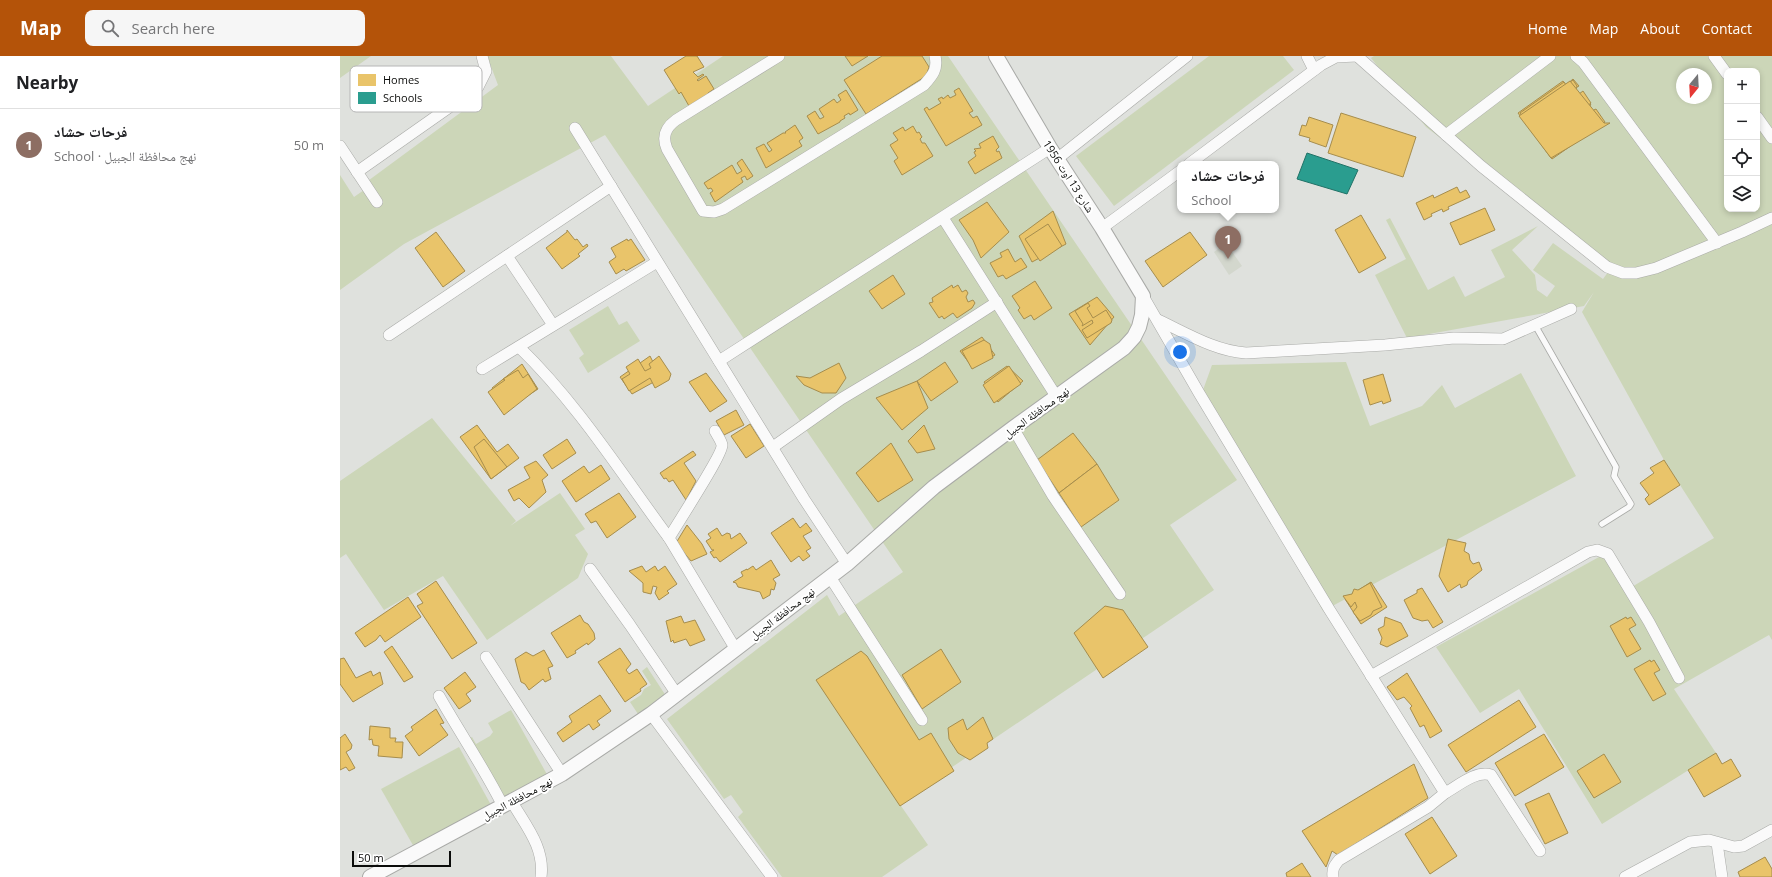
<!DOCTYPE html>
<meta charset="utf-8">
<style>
:root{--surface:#fff;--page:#f6f6f6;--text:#202124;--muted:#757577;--line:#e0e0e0;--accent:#b45309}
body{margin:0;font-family:"Open Sans","Noto Naskh Arabic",sans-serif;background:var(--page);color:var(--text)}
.controls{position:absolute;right:12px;top:12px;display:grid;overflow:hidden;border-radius:8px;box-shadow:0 2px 6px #0003}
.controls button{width:36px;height:36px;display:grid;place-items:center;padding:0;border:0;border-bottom:1px solid var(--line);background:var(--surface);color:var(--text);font:20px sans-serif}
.compass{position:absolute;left:1336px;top:12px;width:36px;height:36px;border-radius:50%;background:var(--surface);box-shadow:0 2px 6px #0003;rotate:198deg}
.scale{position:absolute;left:12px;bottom:10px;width:99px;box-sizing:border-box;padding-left:4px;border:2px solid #0b0c0a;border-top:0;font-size:11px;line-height:14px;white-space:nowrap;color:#0b0c0a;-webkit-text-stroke:3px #fff;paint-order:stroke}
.you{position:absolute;left:840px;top:296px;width:14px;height:14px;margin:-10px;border:3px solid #fff;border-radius:50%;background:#1a73e8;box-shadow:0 0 0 6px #1a73e833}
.badge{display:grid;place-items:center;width:26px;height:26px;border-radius:50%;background:var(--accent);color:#fff;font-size:13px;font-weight:700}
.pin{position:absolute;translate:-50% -33px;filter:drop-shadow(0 1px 2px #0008)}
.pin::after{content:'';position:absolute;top:21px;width:14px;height:12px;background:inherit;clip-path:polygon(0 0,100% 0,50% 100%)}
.popup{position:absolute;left:837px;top:105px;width:102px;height:52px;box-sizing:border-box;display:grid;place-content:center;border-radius:8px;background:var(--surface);filter:drop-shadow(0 1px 3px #0005);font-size:13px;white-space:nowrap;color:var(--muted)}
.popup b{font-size:15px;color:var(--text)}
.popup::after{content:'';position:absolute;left:50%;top:100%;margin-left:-8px;border:8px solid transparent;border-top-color:var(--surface)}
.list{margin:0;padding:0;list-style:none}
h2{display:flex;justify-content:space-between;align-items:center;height:52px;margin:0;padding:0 16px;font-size:17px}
h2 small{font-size:13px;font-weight:400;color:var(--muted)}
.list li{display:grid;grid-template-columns:26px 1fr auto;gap:12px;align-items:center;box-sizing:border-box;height:72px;padding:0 16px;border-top:1px solid var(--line)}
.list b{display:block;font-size:15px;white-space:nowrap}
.list p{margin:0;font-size:13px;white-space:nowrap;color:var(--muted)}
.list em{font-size:13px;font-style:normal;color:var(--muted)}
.icon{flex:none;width:22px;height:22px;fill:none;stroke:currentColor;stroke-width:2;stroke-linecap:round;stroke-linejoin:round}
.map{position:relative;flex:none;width:1432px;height:821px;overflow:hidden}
header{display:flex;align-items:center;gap:24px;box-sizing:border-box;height:56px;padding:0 20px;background:var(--accent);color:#fff}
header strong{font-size:19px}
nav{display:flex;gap:22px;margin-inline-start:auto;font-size:14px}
.search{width:280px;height:36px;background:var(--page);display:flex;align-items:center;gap:10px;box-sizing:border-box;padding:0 14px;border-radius:8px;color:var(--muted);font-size:15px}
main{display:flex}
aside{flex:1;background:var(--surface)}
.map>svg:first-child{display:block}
.built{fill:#d3d7cd}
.green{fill:#ccd6b8;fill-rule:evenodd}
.homes{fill:#e9c46a;stroke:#a68d4d}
.schools{fill:#2a9d8f;stroke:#217267}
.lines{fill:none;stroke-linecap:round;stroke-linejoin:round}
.service-casing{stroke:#a9aaa7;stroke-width:7}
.minor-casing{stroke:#a9aaa7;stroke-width:12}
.tertiary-casing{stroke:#a9aaa7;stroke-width:16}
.service{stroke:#fafafa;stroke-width:5.5}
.minor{stroke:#fafafa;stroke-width:11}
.tertiary{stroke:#fafafa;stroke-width:14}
.labels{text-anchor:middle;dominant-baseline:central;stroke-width:4;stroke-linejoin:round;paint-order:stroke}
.street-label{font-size:11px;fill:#0b0c0a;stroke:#fff}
.key{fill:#fff;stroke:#b6b6b6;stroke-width:1}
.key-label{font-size:11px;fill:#0b0c0a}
</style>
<header>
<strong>Map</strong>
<div class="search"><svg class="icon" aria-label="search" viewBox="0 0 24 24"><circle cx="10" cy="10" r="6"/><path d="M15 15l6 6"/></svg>Search here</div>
<nav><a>Home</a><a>Map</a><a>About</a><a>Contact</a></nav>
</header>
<main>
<aside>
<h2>Nearby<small></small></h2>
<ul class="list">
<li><span class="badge" style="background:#8d6e63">1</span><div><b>فرحات حشاد</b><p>School · نهج محافظة الجبيل</p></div><em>50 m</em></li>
</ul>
</aside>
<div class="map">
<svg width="1432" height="821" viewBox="0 0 1432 821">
<rect width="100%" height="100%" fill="#dfe1dd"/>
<path class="built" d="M 886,187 L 902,210 L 889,219 L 874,196 Z"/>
<g class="green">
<path d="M 0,0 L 31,0 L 0,22 Z"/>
<path d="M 147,0 L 271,0 L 308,50 L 383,0 L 608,0 L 897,424 L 830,469 L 874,534 L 559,747 L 588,789 L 542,821 L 442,821 L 398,761 L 403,756 L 391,739 L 384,743 L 327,663 L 487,539 L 499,560 L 563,516 L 265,79 L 64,188 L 0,234 L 0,119 L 14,141 L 24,134 L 21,130 L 158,29 Z"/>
<path d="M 869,0 L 943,0 L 954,14 L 774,150 L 736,100 Z"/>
<path d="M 1034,0 L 1432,0 L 1432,584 L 1429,579 L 1334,633 L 1376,697 L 1262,768 L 1179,633 L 1140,657 L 1096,591 L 1268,496 L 1290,532 L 1374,482 L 1324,404 L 1242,256 L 1254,236 L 1244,250 L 1067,282 L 1035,219 L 1066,203 L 1046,164 L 1050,162 L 1088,234 L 1114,220 L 1125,241 L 1165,221 L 1151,194 L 1198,170 L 1172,194 L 1195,219 L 1197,234 L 1207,241 L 1215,230 L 1193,214 L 1213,187 L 1263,223 L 1271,212 L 1086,71 L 1031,2 ZM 1387,15 L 1417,15 L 1417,153 L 1387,153 ZM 1342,18 L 1366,18 L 1366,42 L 1342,42 Z"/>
<path d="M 268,250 L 279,269 L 287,265 L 300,285 L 248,317 L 239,302 L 244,298 L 229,274 Z"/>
<path d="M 1006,306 L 1030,370 L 1082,350 L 1102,329 L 1115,352 L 1181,317 L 1236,420 L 983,555 L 863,334 L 872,309 Z"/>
<path d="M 92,362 L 176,465 L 170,470 L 220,437 L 245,473 L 235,479 L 248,498 L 238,522 L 147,584 L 103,520 L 44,554 L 6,498 L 0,502 L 0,425 Z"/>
<path d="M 307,611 L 326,640 L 298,658 L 290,646 L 301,639 L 304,633 L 311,629 L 302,615 Z"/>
<path d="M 171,654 L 209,722 L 164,742 L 128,683 L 132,681 L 136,688 L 150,680 L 153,676 L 148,667 Z"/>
<path d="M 119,691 L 151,749 L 74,791 L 41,733 Z"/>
</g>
<g class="homes">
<path d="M 346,0 L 357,0 L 364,11 L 353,16 L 358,21 L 363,18 L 364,19 L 357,24 L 358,25 L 366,20 L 374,33 L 368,37 L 369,40 L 349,50 L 341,36 L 339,38 L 324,14 Z"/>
<path d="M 505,0 L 528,0 L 512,10 Z"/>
<path d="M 542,0 L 582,0 L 589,11 L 586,20 L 526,58 L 504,24 Z"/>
<path d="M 1233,23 L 1239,30 L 1234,33 L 1238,38 L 1242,37 L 1251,49 L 1247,51 L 1250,55 L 1255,54 L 1263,65 L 1211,102 L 1178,57 L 1223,25 L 1226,29 Z"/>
<path d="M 1233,24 L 1237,30 L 1236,34 L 1239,38 L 1243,35 L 1251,47 L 1246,51 L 1250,56 L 1256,53 L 1265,66 L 1212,103 L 1180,57 L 1224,26 L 1226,29 Z"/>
<path d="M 1230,25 L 1264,67 L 1270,67 L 1211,102 L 1179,60 Z"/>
<path d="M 619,32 L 633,55 L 629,57 L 633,62 L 637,60 L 642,69 L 606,90 L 584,53 L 587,51 L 589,54 L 601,47 L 598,43 L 602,41 L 603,43 L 608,39 L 610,42 L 616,39 L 614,35 Z"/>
<path d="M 506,34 L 518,54 L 510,59 L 509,57 L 504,60 L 505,62 L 500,65 L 500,66 L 478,78 L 467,60 L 475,55 L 480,63 L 484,61 L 479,53 L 494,43 L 497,47 L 501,44 L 498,39 Z"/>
<path d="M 1001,57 L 1076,81 L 1063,121 L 988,97 Z"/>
<path d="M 969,61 L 993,69 L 986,91 L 969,85 L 970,82 L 959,79 L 962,69 L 966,70 Z"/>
<path d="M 455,69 L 463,82 L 459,85 L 462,90 L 426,112 L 416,92 L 424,88 L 429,96 L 432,94 L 427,87 L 443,77 L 446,77 L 445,76 Z"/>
<path d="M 573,70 L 577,77 L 579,76 L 582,81 L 580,83 L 582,87 L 585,87 L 593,100 L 562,119 L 554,105 L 558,102 L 550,89 L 558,84 L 553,77 L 563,71 L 565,75 Z"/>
<path d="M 653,80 L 659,91 L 656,94 L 657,96 L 659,95 L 662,102 L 635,118 L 628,106 L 636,100 L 634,96 L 636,95 L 634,93 L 641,92 L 639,88 Z"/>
<path d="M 402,103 L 413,120 L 407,124 L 405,120 L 401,122 L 403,126 L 375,146 L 370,137 L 373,135 L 371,132 L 368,133 L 364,127 L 392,109 L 397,118 L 402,115 L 397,107 Z"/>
<path d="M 1117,131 L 1120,137 L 1126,134 L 1130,141 L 1108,151 L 1109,153 L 1103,156 L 1102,153 L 1091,158 L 1092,160 L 1084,164 L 1076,147 L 1093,139 L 1094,142 Z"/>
<path d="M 647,146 L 669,176 L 641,202 L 633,184 L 619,164 Z"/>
<path d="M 1145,152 L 1155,174 L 1120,189 L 1110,167 Z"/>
<path d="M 713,155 L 726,188 L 692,206 L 679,180 Z"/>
<path d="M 1021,159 L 1046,202 L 1019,217 L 995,174 Z"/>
<path d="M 708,168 L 722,190 L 700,205 L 685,183 Z"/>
<path d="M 227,174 L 235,184 L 237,183 L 243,191 L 247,188 L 248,190 L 238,198 L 240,200 L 222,213 L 206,192 L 227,176 Z"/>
<path d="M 96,176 L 125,215 L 103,231 L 75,192 Z"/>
<path d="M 850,176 L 867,199 L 823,231 L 805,205 Z"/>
<path d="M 287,183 L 288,185 L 291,183 L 305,204 L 286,215 L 284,213 L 276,218 L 269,206 L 276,201 L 271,192 Z"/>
<path d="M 668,193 L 675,206 L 681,202 L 687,211 L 666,223 L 663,219 L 658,221 L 650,207 L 662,201 L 660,197 Z"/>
<path d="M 553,219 L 565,238 L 542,253 L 529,235 Z"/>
<path d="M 695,225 L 712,252 L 694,264 L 691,259 L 684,263 L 678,254 L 680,252 L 672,240 Z"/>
<path d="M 612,229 L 613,232 L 618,229 L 622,236 L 626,234 L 628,237 L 626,241 L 628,246 L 633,244 L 635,247 L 632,252 L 617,262 L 613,257 L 604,263 L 602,260 L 599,262 L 589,247 L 593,246 L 592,242 Z"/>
<path d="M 757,241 L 774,261 L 750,289 L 729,258 Z"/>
<path d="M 748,247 L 750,250 L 747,252 L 753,262 L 766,254 L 772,264 L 771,267 L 747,282 L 742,274 L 753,267 L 752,264 L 742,270 L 743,268 L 735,255 Z"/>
<path d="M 642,281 L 655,299 L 633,312 L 620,295 Z"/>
<path d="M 644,284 L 650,288 L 653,302 L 632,313 L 622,295 Z"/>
<path d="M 310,300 L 321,322 L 292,338 L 280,321 Z"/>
<path d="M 319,300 L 331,318 L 329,324 L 315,332 L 310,322 L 289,335 L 282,323 L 290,318 L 286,311 L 298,303 L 305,315 L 311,312 L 309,308 Z"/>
<path d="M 605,306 L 618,326 L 591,345 L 577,325 Z"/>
<path d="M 499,307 L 506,322 L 496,337 L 482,337 L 464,329 L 456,320 L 470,322 Z"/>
<path d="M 182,308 L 198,333 L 166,354 L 152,332 Z"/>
<path d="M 667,310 L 683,325 L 658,346 L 644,326 Z"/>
<path d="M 669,310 L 681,328 L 654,347 L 643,329 Z"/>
<path d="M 178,314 L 183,322 L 188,318 L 197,333 L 164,359 L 148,336 L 165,324 L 163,323 Z"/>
<path d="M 366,317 L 387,345 L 370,356 L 349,326 Z"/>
<path d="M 1043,318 L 1051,345 L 1043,348 L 1042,345 L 1030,349 L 1023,324 Z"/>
<path d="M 577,325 L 588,352 L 562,374 L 536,342 Z"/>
<path d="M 396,354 L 404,369 L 384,379 L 376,365 Z"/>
<path d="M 410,368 L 424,390 L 406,402 L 391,380 Z"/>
<path d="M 137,369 L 157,396 L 168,388 L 179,402 L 151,423 L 120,381 Z"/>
<path d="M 584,369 L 595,393 L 577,397 L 568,385 Z"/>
<path d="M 733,377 L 757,408 L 719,437 L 697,404 Z"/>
<path d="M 144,383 L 167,411 L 151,423 L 134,391 Z"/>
<path d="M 227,383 L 236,397 L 212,413 L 203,399 Z"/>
<path d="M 551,387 L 573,424 L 538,446 L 516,417 Z"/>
<path d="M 353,395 L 356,399 L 344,407 L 356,425 L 346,444 L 333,424 L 329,426 L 326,422 L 324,423 L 320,417 Z"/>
<path d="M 1324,404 L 1340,429 L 1309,449 L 1305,443 L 1309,439 L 1300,427 L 1314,417 L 1310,412 Z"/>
<path d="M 196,405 L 208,419 L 202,424 L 206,436 L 189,452 L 179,442 L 174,445 L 168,434 L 190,422 L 184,411 Z"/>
<path d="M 757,408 L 779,444 L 741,471 L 719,437 Z"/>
<path d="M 261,409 L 270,423 L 236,446 L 222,425 L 244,410 L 249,417 Z"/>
<path d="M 279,437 L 296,461 L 267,482 L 256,465 L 251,467 L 245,458 Z"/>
<path d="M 453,462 L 460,472 L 466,467 L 472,475 L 463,480 L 471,492 L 466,495 L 470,500 L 463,505 L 459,500 L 451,506 L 431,477 Z"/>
<path d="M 347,469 L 362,488 L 367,498 L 351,505 L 336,487 Z"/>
<path d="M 377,472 L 382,480 L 387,477 L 390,478 L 391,483 L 400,477 L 407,487 L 380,506 L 376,501 L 374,502 L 370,496 L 374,494 L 372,494 L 366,485 L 371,482 L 368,478 Z"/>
<path d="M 1108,483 L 1126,487 L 1124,495 L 1129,498 L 1130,504 L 1133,508 L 1139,506 L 1142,514 L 1128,525 L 1127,529 L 1121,532 L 1120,528 L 1108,536 L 1099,520 Z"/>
<path d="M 431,504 L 440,519 L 433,523 L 436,527 L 434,534 L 431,533 L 430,539 L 423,543 L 420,536 L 398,531 L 396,527 L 393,526 L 403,520 L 401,516 L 407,513 L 407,514 L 413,510 L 416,514 Z"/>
<path d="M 302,510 L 306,516 L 315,510 L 318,515 L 325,510 L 337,528 L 327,535 L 329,537 L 319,544 L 315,537 L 317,531 L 313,530 L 311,538 L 303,536 L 303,527 L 289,515 Z"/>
<path d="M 96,525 L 137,587 L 112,603 L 77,550 L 83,547 L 77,538 Z"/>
<path d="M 1031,526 L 1047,551 L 1021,568 L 1005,543 Z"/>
<path d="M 1030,527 L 1042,551 L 1033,555 L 1031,559 L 1020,565 L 1013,556 L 1017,551 L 1015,546 L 1011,551 L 1003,540 L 1012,538 L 1014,533 L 1018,534 Z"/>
<path d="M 1082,532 L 1103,566 L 1093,572 L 1088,564 L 1082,565 L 1073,562 L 1064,544 L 1077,537 L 1077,534 Z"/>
<path d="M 68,541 L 81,561 L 45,586 L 40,579 L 36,584 L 25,591 L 15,577 Z"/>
<path d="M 765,550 L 783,554 L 808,591 L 763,622 L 734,577 Z"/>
<path d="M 240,559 L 244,566 L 248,568 L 254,577 L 255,583 L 248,589 L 247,587 L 235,595 L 236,597 L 227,602 L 211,577 Z"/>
<path d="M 341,560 L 344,567 L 355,564 L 365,584 L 350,590 L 346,583 L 334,587 L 333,584 L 331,586 L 326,565 Z"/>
<path d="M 1045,561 L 1061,567 L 1068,580 L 1047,591 L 1040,588 L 1042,582 L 1038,573 L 1044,570 Z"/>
<path d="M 1286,561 L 1287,563 L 1291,561 L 1296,569 L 1289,573 L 1301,593 L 1287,601 L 1270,570 Z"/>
<path d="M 52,590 L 73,621 L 64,626 L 44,596 Z"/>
<path d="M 280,592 L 291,608 L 286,614 L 289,618 L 297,613 L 307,628 L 300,633 L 301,635 L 285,646 L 258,606 Z"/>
<path d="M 601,593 L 621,626 L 582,653 L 562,619 Z"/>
<path d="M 204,594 L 213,610 L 208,612 L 211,623 L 205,626 L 203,623 L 189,634 L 185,628 L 181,626 L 175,603 L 186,596 L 193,600 Z"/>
<path d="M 521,595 L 527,600 L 579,684 L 591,677 L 614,715 L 560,750 L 476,624 Z"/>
<path d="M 4,602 L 16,622 L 31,615 L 33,620 L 40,616 L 43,628 L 13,646 L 0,628 L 0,603 Z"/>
<path d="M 1310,604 L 1311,606 L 1314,604 L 1320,614 L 1314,617 L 1326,638 L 1313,645 L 1294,613 Z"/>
<path d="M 125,616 L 136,631 L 126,638 L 131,645 L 119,653 L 104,632 Z"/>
<path d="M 1067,617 L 1102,675 L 1090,682 L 1084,669 L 1080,671 L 1070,652 L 1072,650 L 1064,641 L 1057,644 L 1047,631 Z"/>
<path d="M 260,639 L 271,655 L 257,665 L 260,669 L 253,674 L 249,668 L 223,686 L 217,677 L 232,666 L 229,660 Z"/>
<path d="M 1179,644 L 1196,671 L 1126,716 L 1108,689 Z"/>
<path d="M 96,653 L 104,667 L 100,668 L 108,679 L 79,700 L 65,680 L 73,674 L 71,671 Z"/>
<path d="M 643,661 L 653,683 L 647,687 L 648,692 L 630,704 L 618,697 L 609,683 L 608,672 L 623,663 L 627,674 Z"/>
<path d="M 30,670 L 50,672 L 50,682 L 56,682 L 55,686 L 63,686 L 62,702 L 38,700 L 39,690 L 33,689 L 32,683 L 29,684 Z"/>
<path d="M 5,678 L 12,689 L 11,693 L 6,696 L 15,712 L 9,715 L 6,711 L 0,714 L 0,682 Z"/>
<path d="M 1204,678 L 1224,711 L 1175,740 L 1155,707 Z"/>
<path d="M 1376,697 L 1382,708 L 1391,703 L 1401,720 L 1364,741 L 1348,714 Z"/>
<path d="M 1264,698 L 1281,726 L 1254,742 L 1237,715 Z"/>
<path d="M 1074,708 L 1088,742 L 998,799 L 992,795 L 986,811 L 962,775 Z"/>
<path d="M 1209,737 L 1228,777 L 1205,788 L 1185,748 Z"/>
<path d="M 1092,761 L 1117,800 L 1090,818 L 1065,778 Z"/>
<path d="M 1425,801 L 1432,813 L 1432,821 L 1400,821 L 1398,816 Z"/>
<path d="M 962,807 L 971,821 L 947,821 L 946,817 Z"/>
</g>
<path class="schools" d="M 967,97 L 1018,114 L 1007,138 L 957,123 Z"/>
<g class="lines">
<g class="service-casing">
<path id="service" d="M 1195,269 L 1276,411 L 1274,420 L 1291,448 L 1289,451 L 1262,468"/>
</g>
<g class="minor-casing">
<g id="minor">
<path d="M 439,0 L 336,64 C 325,72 322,81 327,93 L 363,155 L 374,156 L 383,153 L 584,29 C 593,19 598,13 595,0"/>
<path d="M 967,0 L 974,14"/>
<path d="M 1017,0 L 1141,110 L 1267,211 L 1283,217 L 1296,217 L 1316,212 L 1402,176 L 1432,162"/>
<path d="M 1236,0 L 1243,6 L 1266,37 L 1377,187"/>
<path d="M 1374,0 L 1387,18"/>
<path d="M 1417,61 L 1432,82"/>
<path d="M 235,72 L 464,443 L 507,508"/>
<path d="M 1106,79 L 1210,0"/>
<path d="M 0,90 L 37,146"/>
<path d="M 717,103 L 847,0"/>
<path d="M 849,108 L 981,9 L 996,1 L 1016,0"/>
<path d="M 17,116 L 138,31 L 146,15 L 142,0"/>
<path d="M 603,162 L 716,340"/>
<path d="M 762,172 L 840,115"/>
<path d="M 167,200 L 213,269"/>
<path d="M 803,240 L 859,337 L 989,553 L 1105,737 L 1088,751 L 999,804 C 994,810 992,813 993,821"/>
<path d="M 818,264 C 846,277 875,295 906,297 L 1045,289 L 1114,282 L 1163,283 L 1231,253"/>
<path d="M 49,279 L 271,130"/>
<path d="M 179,291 C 237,347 281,417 329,482"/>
<path d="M 379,305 C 489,233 600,164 710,92"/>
<path d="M 142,313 L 317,206"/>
<path d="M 673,372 L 713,440 L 780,538"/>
<path d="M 375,375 C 377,379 381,384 382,389 C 383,398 337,468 329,482 L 395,592"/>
<path d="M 433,391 L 501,343 L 581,295 L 657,246"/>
<path d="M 250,513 L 290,569 L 336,637"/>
<path d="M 490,521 L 582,664"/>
<path d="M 146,601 L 222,718"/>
<path d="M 1031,620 L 1248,496 L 1257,494 L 1268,498 L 1309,566 L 1339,622"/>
<path d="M 99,640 C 120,677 144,712 163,750"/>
<path d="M 311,658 L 432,821"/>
<path d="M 1105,737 C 1118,730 1136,714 1151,719 L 1200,795"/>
<path d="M 172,746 C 186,770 205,792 201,821"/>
<path d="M 1377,787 L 1382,821"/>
<path d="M 1285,821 L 1350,786 L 1369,784 L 1394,791 L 1403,790 L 1432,774"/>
</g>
</g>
<g class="tertiary-casing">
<path id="tertiary" d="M 30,821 L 222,718 L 311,658 L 507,508 L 594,431 L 673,372 L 784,292 L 794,281 L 799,271 L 802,259 L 803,240 L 762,172 L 710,92 L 656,0"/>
</g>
<use href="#service" class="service"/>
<use href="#minor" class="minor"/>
<use href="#tertiary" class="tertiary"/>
</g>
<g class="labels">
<g class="street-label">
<text transform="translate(729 120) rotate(57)">شارع 13 اوت 1956</text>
<text transform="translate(696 356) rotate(-36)">نهج محافظة الجبيل</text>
<text transform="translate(442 557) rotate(-37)">نهج محافظة الجبيل</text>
<text transform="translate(177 742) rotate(-28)">نهج محافظة الجبيل</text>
</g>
</g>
<rect x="10" y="10" width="132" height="46" rx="6" class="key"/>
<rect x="18" y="18" width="18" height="12" fill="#e9c46a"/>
<rect x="18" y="36" width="18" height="12" fill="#2a9d8f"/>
<g class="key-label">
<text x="43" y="28">Homes</text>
<text x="43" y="46">Schools</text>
</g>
</svg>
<div class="controls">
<button>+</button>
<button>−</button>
<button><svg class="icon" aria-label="locate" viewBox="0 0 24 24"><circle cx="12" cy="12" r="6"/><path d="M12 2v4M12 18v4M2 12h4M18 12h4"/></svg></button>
<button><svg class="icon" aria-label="layers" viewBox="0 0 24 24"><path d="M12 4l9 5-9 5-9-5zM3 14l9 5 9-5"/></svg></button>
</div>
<svg class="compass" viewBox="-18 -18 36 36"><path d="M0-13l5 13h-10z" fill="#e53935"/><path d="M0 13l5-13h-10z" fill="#757577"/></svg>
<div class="scale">50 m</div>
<div class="you"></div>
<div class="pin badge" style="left:888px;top:203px;background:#8d6e63">1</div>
<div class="popup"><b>فرحات حشاد</b>School</div>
</div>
</main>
